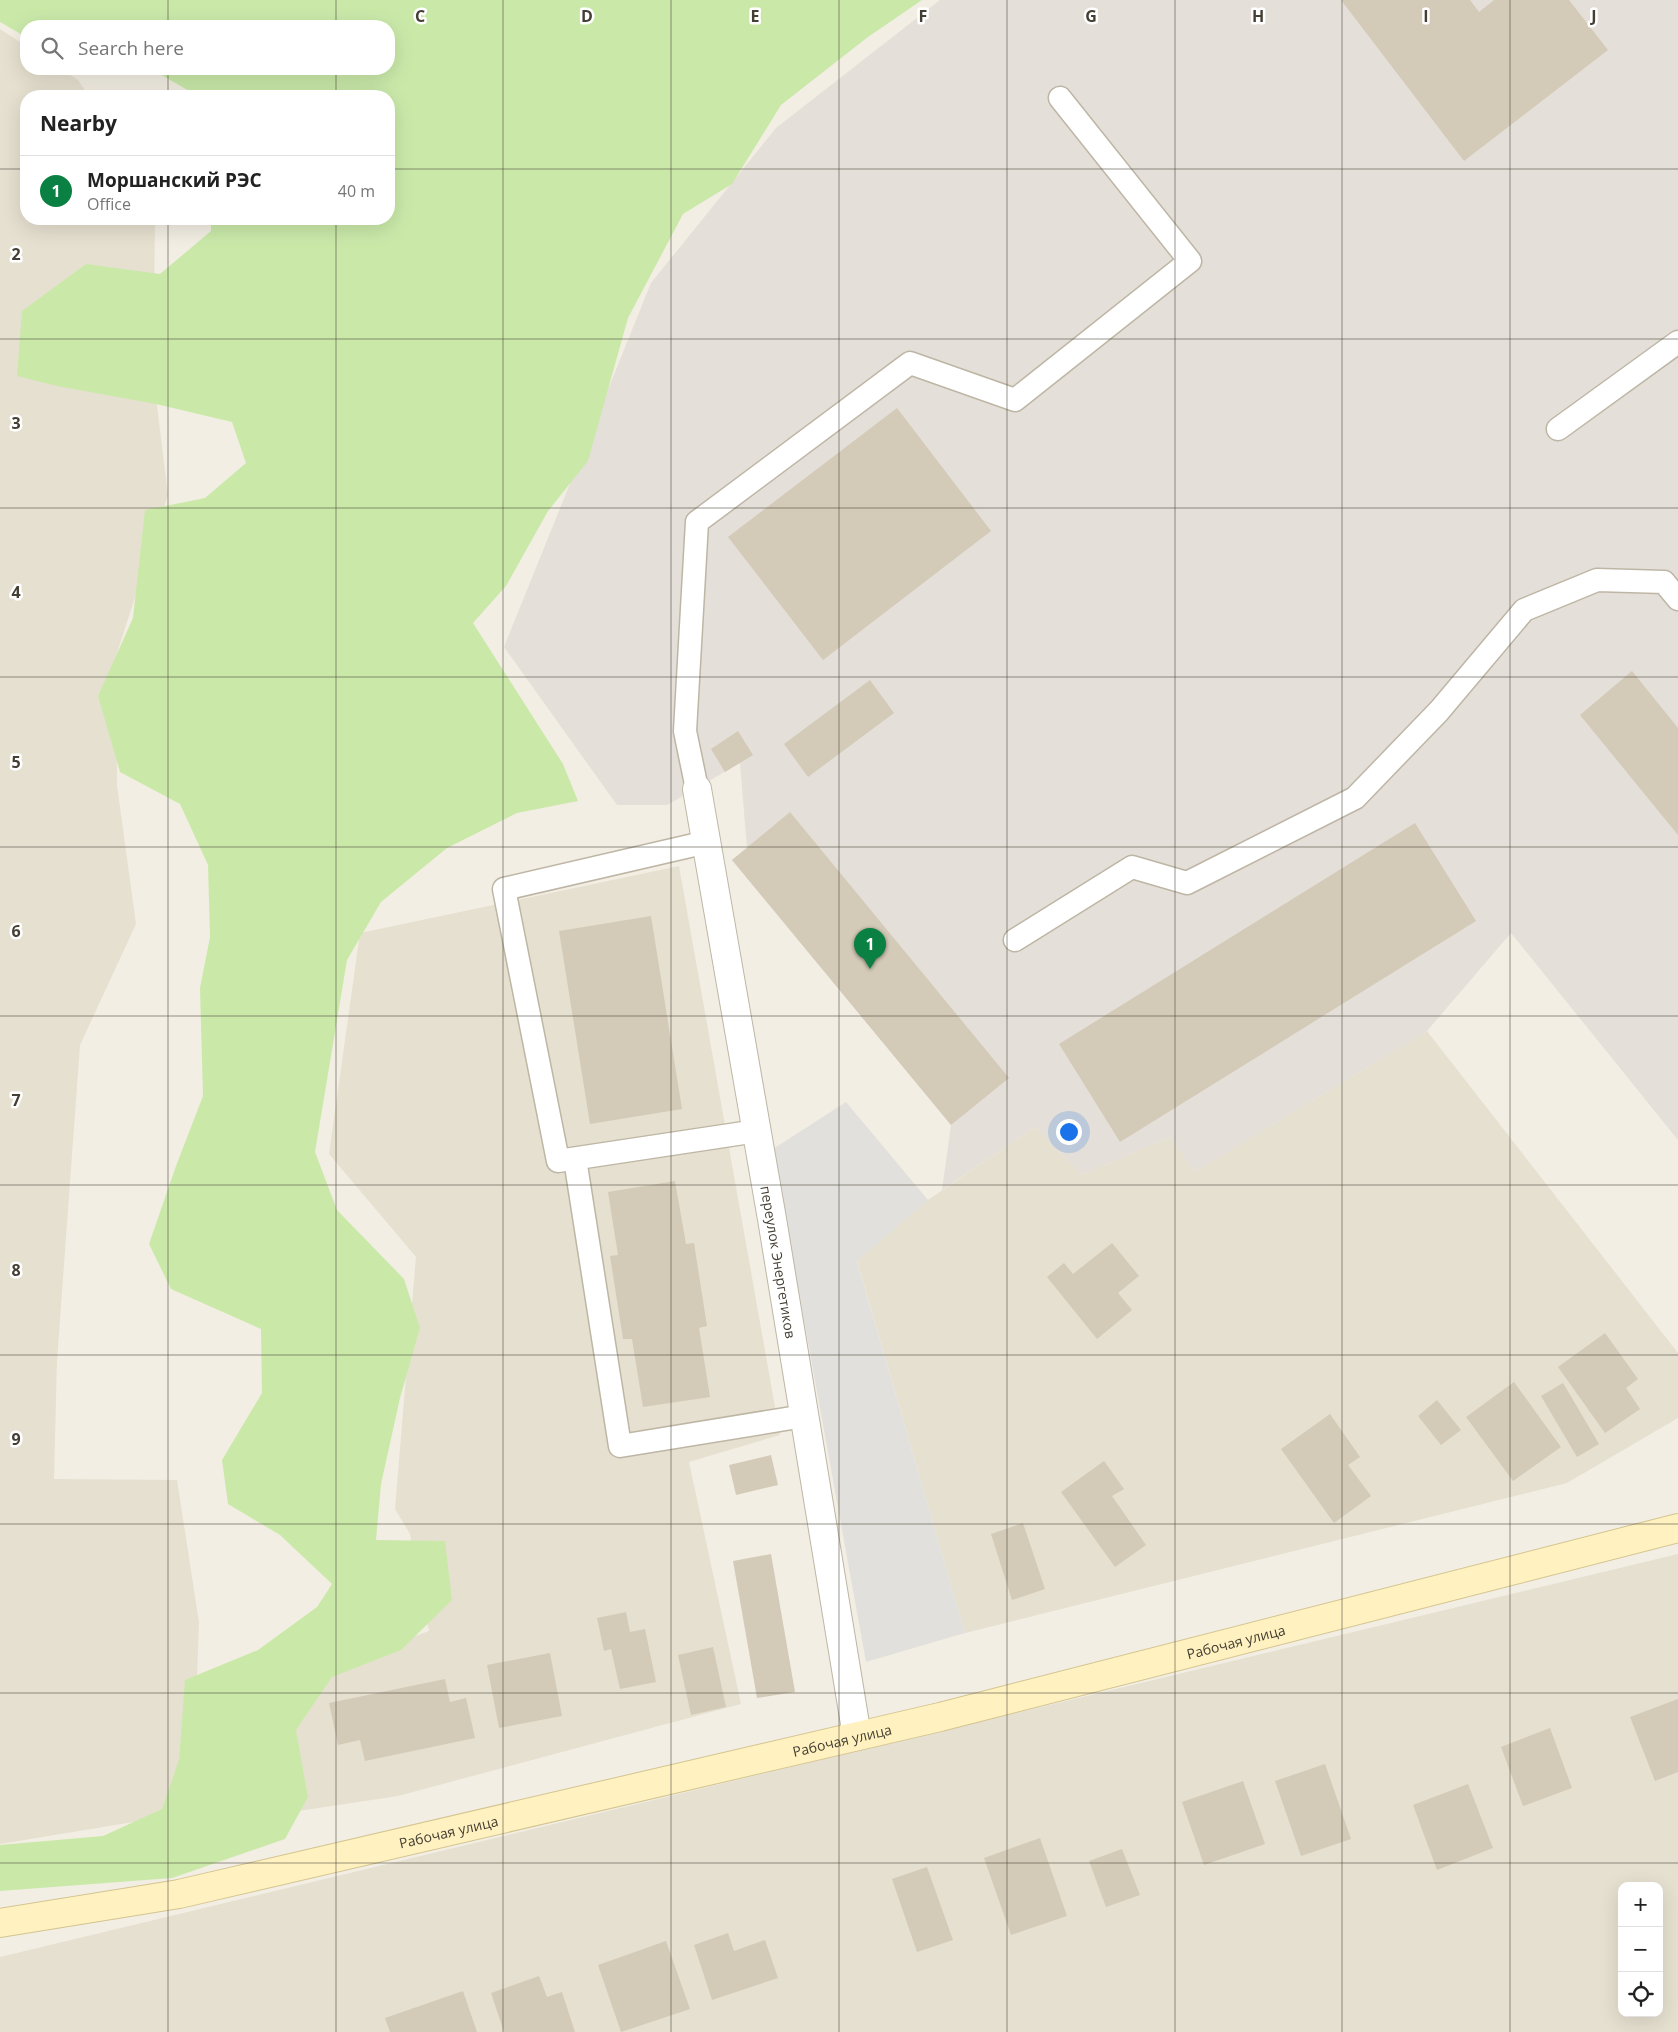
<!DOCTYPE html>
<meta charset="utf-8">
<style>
:root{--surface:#fff;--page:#f2f2f2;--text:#222;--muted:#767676;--line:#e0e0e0;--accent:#0b8043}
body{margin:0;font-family:"Open Sans",sans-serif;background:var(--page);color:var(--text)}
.controls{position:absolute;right:15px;bottom:15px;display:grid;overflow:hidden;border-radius:10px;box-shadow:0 5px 20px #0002}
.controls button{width:45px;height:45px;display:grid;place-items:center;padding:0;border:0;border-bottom:1px solid var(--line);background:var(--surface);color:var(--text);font:25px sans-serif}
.you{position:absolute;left:1068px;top:1131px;width:18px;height:18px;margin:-12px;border:4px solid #fff;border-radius:50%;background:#1a73e8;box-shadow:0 0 0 8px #1a73e833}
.badge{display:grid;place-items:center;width:32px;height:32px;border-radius:50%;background:var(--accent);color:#fff;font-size:16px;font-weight:700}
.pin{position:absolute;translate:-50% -41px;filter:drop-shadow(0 1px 2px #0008)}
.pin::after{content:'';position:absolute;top:26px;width:18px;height:15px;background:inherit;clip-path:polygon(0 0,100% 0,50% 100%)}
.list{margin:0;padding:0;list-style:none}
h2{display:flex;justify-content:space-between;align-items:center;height:65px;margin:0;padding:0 20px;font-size:21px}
h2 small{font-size:16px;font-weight:400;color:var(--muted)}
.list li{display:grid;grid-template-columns:32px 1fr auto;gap:15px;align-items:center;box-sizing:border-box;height:70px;padding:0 20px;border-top:1px solid var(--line)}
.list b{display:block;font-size:19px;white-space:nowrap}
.list p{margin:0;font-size:16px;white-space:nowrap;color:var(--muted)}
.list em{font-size:16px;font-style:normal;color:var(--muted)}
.icon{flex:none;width:28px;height:28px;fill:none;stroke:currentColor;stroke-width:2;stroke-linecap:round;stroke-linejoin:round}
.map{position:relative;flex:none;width:1678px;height:2032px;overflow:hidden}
.search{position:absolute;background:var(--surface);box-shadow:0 5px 20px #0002;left:20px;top:20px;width:375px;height:55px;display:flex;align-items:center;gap:12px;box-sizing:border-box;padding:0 18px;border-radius:20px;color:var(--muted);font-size:19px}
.panel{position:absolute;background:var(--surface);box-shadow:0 5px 20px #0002;left:20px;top:90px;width:375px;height:135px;border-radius:20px}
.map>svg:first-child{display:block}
.residential{fill:#e6e0d0;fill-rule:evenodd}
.industrial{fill:#e4dfd8}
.green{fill:#cae9a9}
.parking{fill:#e2e0dc}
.building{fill:#d4cab8}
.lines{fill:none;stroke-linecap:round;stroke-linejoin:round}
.lane-casing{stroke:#beb6a5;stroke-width:25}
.street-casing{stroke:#beb6a5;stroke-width:30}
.secondary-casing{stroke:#d4c490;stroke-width:30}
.lane{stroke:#fff;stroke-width:22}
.street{stroke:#fff;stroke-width:28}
.secondary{stroke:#fff2c0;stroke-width:28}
.grid{fill:none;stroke:#443e33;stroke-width:1;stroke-opacity:0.55}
.labels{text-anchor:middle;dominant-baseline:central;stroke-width:5;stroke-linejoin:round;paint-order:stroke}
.street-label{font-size:14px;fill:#443e33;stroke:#fff}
.grid-label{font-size:16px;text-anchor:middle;font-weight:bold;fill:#443e33;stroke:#fff;stroke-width:5;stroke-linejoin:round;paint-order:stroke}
</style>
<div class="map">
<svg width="1678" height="2032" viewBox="0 0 1678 2032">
<rect width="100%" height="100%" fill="#f2eee3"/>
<g class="residential">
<path d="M 0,29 L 26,46 L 26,69 L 61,69 L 78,80 L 89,96 L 26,96 L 26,219 L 155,219 L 153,373 L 168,495 L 116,656 L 117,785 L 136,924 L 80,1045 L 57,1361 L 54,1479 L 177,1480 L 199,1622 L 196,1707 L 170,1816 L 0,1844 Z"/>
<path d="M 679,866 L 780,1435 L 689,1462 L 741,1704 L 398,1796 L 225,1822 L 274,1689 L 429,1631 L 410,1534 L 395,1509 L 416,1257 L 329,1154 L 360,933 Z"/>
<path d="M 1427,1031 L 1678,1353 L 1678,1418 L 1567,1483 L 965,1633 L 857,1260 L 928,1200 L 1035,1127 L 1082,1175 L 1170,1137 L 1195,1172 Z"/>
<path d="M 1678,1554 L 1678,2032 L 0,2032 L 0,1957 ZM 1622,1886 L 1659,1886 L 1659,2013 L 1622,2013 Z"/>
</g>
<path class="industrial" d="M 940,0 L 1678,0 L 1678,1140 L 1511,933 L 1427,1031 L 1195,1172 L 1170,1137 L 1082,1175 L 1035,1127 L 942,1190 L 951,1125 L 732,860 L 747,848 L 740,763 L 667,805 L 617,805 L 504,647 L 651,283 L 776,128 Z"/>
<path class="green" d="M 0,0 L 922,0 L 868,37 L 781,105 L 732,184 L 683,214 L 628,318 L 588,461 L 548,511 L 506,586 L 473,623 L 563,764 L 578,801 L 517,813 L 447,848 L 381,902 L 347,960 L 315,1152 L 337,1210 L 404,1279 L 420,1328 L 400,1398 L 381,1484 L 376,1540 L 445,1541 L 452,1600 L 401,1650 L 332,1677 L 296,1730 L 308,1797 L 285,1839 L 172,1878 L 0,1891 L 0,1845 L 103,1836 L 162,1809 L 179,1760 L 185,1680 L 258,1650 L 317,1607 L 332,1584 L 280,1535 L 228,1504 L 222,1460 L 262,1393 L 261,1329 L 171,1289 L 149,1244 L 176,1166 L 203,1096 L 200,988 L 210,937 L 208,865 L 180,804 L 120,772 L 98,696 L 133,618 L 145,510 L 205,498 L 246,463 L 232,422 L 156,404 L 57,386 L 17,376 L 22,311 L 86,264 L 160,274 L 211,231 L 211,219 L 389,219 L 389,96 L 192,96 L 191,92 L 151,69 L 389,69 L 389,26 L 26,26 L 26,37 L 0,22 Z"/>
<path class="parking" d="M 846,1102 L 928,1200 L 857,1261 L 965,1633 L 866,1662 L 773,1149 Z"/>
<g class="building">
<path d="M 1341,0 L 1470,0 L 1479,12 L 1494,0 L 1569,0 L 1608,50 L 1464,161 Z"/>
<path d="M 897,408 L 991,531 L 823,660 L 728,537 Z"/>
<path d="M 1632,671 L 1678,728 L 1678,835 L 1580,715 Z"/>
<path d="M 870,680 L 894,713 L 808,777 L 784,744 Z"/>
<path d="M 738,731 L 753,755 L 725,772 L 711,749 Z"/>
<path d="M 790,812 L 1009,1078 L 951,1125 L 732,860 Z"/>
<path d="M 1415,823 L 1476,921 L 1120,1142 L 1059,1044 Z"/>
<path d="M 651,916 L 682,1109 L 590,1124 L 559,931 Z"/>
<path d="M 675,1181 L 686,1244 L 694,1243 L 707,1326 L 699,1328 L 710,1397 L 643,1407 L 632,1339 L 623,1339 L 610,1256 L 618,1255 L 608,1192 Z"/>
<path d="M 1112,1243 L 1139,1276 L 1118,1293 L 1132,1310 L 1097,1339 L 1047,1277 L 1064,1263 L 1073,1274 Z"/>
<path d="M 1605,1333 L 1638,1379 L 1626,1388 L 1640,1409 L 1605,1433 L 1558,1367 Z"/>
<path d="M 1514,1382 L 1561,1447 L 1513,1481 L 1466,1417 Z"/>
<path d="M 1563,1383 L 1599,1444 L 1577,1457 L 1541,1396 Z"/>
<path d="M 1437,1400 L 1461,1430 L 1441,1445 L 1418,1416 Z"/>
<path d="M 1330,1414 L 1360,1457 L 1348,1465 L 1371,1496 L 1334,1523 L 1281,1449 Z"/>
<path d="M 771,1455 L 778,1485 L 736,1495 L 729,1465 Z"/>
<path d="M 1104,1461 L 1124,1489 L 1112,1496 L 1146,1545 L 1115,1567 L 1061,1492 Z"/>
<path d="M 1023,1523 L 1045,1589 L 1012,1600 L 991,1534 Z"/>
<path d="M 771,1554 L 795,1692 L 757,1698 L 733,1561 Z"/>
<path d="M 626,1612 L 630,1632 L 645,1629 L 656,1682 L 620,1689 L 611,1649 L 604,1651 L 597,1618 Z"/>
<path d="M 713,1647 L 726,1707 L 691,1715 L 678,1655 Z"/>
<path d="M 550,1653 L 562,1716 L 499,1728 L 487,1665 Z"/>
<path d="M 445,1679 L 450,1702 L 466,1698 L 475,1738 L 365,1761 L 360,1740 L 338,1745 L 329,1703 Z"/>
<path d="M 1678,1699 L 1678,1772 L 1655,1781 L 1630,1717 Z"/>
<path d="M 1550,1728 L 1572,1788 L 1523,1806 L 1501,1747 Z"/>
<path d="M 1325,1764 L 1351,1839 L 1301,1856 L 1275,1781 Z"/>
<path d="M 1243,1781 L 1265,1844 L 1204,1865 L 1182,1802 Z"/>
<path d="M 1468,1784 L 1493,1848 L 1437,1870 L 1413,1805 Z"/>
<path d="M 1040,1838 L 1067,1916 L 1011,1935 L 984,1858 Z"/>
<path d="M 1122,1849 L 1140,1895 L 1106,1907 L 1089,1861 Z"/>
<path d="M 927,1867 L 953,1940 L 917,1952 L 892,1879 Z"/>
<path d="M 728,1933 L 734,1951 L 765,1940 L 778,1978 L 712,2000 L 694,1945 Z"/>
<path d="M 666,1941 L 690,2009 L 621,2032 L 598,1965 Z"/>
<path d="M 539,1976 L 547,1997 L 562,1992 L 575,2032 L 504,2032 L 491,1993 Z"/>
<path d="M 463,1991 L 477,2032 L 390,2032 L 385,2018 Z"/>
</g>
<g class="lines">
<g class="lane-casing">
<g id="lane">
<path d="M 1558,429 L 1678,342"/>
<path d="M 697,789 L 685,731 L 697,522 L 910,363 L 1015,400 L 1190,261 L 1060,98"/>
<path d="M 707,842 L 504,889 L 558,1161 L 757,1131"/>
<path d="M 1015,940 L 1132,867 L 1187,883 L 1355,798 L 1439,711 L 1524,610 L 1597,580 L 1664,582 L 1678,599"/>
<path d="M 575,1159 L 620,1446 L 804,1416"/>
</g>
</g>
<g class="street-casing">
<g id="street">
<path id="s1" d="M 697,789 L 772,1219 L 857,1736"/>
</g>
</g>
<g class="secondary-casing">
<g id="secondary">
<path id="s2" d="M 0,1923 L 179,1894 L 940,1717 L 1678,1528"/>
</g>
</g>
<use href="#lane" class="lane"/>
<use href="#street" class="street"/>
<use href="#secondary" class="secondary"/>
</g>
<path class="grid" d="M 168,0 L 168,26M 336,0 L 336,26M 503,0 L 503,2032M 671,0 L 671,2032M 839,0 L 839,2032M 1007,0 L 1007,2032M 1175,0 L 1175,2032M 1342,0 L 1342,2032M 1510,0 L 1510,2032M 168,69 L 168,96M 336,69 L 336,96M 0,169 L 26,169M 389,169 L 1678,169M 168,219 L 168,2032M 336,219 L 336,2032M 0,339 L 1678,339M 0,508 L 1678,508M 0,677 L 1678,677M 0,847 L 1678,847M 0,1016 L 1678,1016M 0,1185 L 1678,1185M 0,1355 L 1678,1355M 0,1524 L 1678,1524M 0,1693 L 1678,1693M 0,1863 L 1678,1863"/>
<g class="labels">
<g class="street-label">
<text stroke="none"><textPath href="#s1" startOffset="480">переулок Энергетиков</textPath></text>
<text stroke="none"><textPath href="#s2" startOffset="1268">Рабочая улица</textPath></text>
<text stroke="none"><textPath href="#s2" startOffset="862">Рабочая улица</textPath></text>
<text stroke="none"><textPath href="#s2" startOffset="458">Рабочая улица</textPath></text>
</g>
</g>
<g class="grid-label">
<text x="420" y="22">C</text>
<text x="587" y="22">D</text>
<text x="755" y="22">E</text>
<text x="923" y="22">F</text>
<text x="1091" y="22">G</text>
<text x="1258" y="22">H</text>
<text x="1426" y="22">I</text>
<text x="1594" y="22">J</text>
<text x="16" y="260">2</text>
<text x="16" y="429">3</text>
<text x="16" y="598">4</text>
<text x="16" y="768">5</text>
<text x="16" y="937">6</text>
<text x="16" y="1106">7</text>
<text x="16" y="1276">8</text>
<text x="16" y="1445">9</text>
</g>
</svg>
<div class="controls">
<button>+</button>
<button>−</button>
<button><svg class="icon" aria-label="locate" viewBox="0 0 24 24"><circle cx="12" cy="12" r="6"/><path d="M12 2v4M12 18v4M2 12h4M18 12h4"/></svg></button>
</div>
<div class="you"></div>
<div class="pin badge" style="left:870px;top:969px">1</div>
<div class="search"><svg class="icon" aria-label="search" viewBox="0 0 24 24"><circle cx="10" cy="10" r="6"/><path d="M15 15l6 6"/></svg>Search here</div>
<section class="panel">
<h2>Nearby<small></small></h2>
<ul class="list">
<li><span class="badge">1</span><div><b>Моршанский РЭС</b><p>Office</p></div><em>40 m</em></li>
</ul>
</section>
</div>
